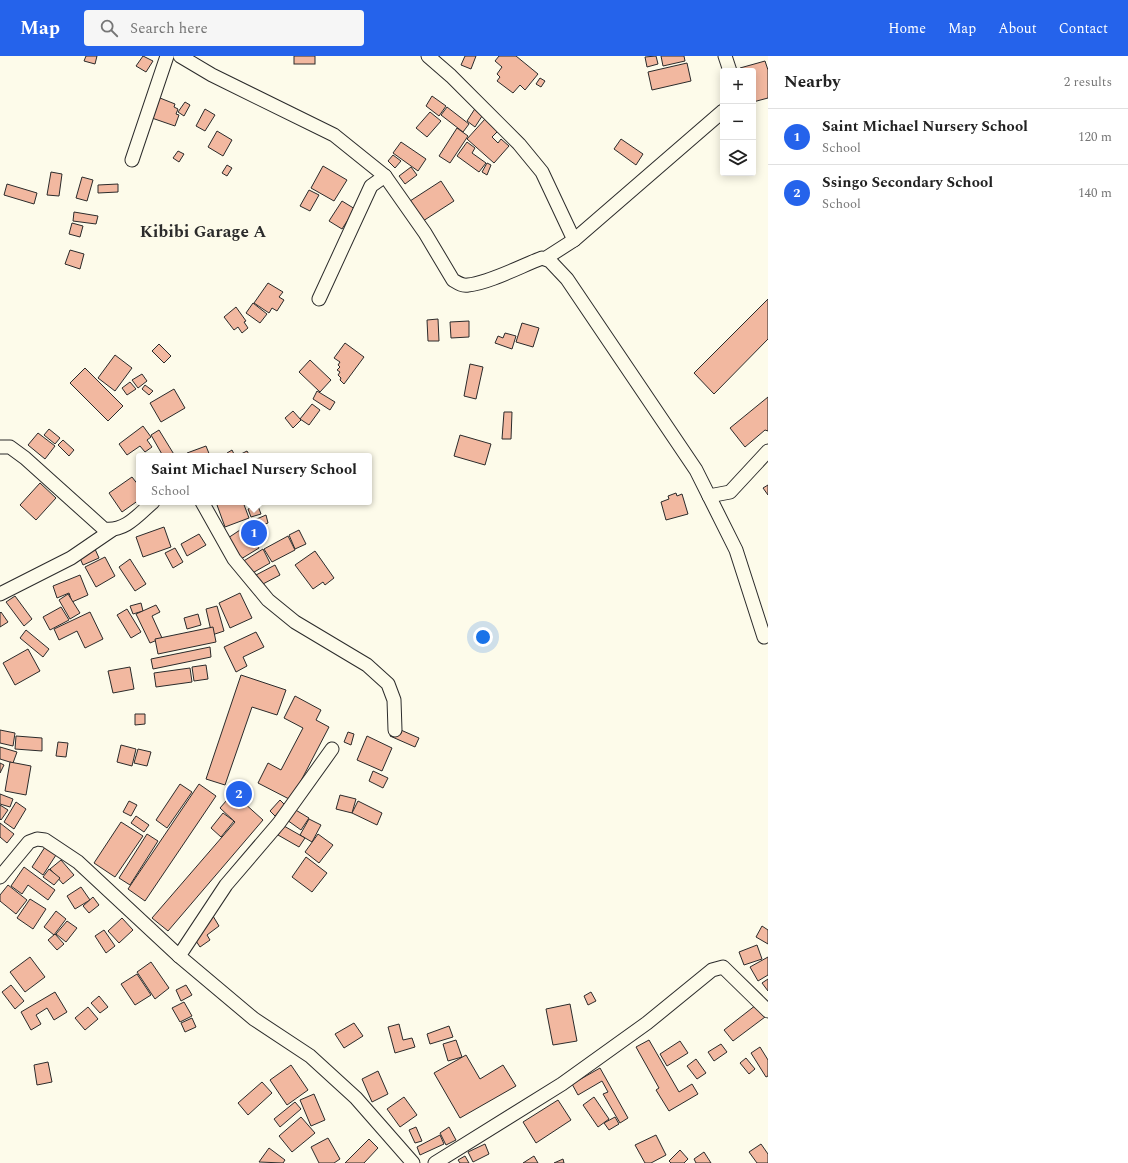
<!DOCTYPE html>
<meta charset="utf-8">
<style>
:root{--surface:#fff;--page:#f6f6f6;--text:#222;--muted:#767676;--line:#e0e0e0;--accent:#2563eb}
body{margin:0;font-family:Spectral,serif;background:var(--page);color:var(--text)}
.controls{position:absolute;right:12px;top:12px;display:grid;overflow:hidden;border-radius:4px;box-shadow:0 2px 10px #0003}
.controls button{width:36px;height:36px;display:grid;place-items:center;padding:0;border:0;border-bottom:1px solid var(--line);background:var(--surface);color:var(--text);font:20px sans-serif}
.you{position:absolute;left:483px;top:581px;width:14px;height:14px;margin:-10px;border:3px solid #fff;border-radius:50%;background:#1a73e8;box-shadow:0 0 0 6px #1a73e833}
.badge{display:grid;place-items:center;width:26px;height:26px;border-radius:50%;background:var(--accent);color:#fff;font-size:13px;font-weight:700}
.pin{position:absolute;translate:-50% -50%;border:2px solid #fff;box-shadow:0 1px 4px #0006}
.popup{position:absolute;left:136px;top:397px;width:236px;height:52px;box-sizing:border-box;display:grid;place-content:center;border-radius:4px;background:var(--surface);filter:drop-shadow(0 1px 3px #0005);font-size:13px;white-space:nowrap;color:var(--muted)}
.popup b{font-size:15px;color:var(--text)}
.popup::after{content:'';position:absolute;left:50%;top:100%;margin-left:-8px;border:8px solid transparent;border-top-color:var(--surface)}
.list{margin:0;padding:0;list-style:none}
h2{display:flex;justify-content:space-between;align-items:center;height:52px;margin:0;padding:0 16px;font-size:17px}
h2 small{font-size:13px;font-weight:400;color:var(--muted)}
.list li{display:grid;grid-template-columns:26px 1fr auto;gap:12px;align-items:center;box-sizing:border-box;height:56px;padding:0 16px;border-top:1px solid var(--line)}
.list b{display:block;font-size:15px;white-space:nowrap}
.list p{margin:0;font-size:13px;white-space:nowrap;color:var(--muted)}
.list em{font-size:13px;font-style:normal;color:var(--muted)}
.icon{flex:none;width:22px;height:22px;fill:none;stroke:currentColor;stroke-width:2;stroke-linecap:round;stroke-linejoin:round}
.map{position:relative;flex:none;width:768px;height:1107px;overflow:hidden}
header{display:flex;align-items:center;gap:24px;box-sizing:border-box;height:56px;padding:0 20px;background:var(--accent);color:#fff}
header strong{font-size:19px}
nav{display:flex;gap:22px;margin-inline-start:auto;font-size:14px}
.search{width:280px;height:36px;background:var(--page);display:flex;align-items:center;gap:10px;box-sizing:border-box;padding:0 14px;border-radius:4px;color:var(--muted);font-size:15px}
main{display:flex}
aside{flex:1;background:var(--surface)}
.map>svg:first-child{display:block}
.building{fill:#f2b8a0;stroke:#2b2b2b}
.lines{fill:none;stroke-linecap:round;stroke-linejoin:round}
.minor-casing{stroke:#2b2b2b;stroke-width:15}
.minor{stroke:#fdfbea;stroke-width:13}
.labels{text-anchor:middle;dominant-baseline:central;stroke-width:3;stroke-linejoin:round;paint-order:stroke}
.quarter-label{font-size:17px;font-weight:bold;fill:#2b2b2b;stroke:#fdfbea}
</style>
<header>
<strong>Map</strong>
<div class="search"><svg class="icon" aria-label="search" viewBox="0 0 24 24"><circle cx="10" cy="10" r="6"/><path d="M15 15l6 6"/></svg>Search here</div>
<nav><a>Home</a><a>Map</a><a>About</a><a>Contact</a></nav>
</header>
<main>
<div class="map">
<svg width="768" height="1107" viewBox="0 0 768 1107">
<rect width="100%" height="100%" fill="#fdfbea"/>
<g class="building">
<path d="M 86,0 L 97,0 L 95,8 L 84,5 Z"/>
<path d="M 143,0 L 153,5 L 146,16 L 136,10 Z"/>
<rect x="294" y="0" width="21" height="8"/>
<path d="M 465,0 L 476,0 L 471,13 L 461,9 Z"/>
<path d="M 499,0 L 516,0 L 538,18 L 525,34 L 520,29 L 513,37 L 497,25 L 500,21 L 497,18 L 502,11 L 495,5 Z"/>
<path d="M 656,0 L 658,8 L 647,11 L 645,1 Z"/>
<path d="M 661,0 L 684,0 L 685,5 L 663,10 Z"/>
<path d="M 765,5 L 768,14 L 768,42 L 753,46 L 753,15 L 741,15 L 740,12 Z"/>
<path d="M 687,7 L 691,25 L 652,34 L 648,16 Z"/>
<path d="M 540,22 L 545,25 L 541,31 L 536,28 Z"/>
<path d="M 432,40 L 446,50 L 439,60 L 426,50 Z"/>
<path d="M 160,42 L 175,48 L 174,51 L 178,53 L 176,58 L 179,59 L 175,70 L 146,60 Z"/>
<path d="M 185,46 L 190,49 L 184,60 L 178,56 Z"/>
<path d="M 447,51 L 469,68 L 463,76 L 441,59 Z"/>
<path d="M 476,51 L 484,57 L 475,71 L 467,65 Z"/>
<path d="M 205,53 L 215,59 L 205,75 L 196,70 Z"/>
<path d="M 430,56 L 441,65 L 427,81 L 416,72 Z"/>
<path d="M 485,63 L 498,75 L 492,81 L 498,87 L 501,83 L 509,90 L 494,107 L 467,83 Z"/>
<path d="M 457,72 L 468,80 L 450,107 L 439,100 Z"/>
<path d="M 217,75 L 232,84 L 223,100 L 208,91 Z"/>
<path d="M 621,83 L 643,98 L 636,109 L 614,93 Z"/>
<path d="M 401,86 L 426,103 L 418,115 L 393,97 Z"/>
<path d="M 467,86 L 475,92 L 472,97 L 486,107 L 479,116 L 457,100 Z"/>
<path d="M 178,95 L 184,98 L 179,106 L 173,102 Z"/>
<path d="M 393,99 L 401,105 L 395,112 L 388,105 Z"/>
<path d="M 487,107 L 491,109 L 487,119 L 482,116 Z"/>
<path d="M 227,109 L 232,112 L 227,120 L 222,117 Z"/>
<path d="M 323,110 L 347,124 L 334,145 L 311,132 Z"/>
<path d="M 411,111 L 417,119 L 405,128 L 399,120 Z"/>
<path d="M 51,116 L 62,118 L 59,140 L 47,139 Z"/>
<path d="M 82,121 L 93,124 L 87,145 L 76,142 Z"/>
<path d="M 441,125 L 454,145 L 423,165 L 410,145 Z"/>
<path d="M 7,128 L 37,137 L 34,148 L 4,139 Z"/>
<path d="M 118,128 L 118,136 L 98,137 L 98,129 Z"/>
<path d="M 309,134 L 319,139 L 310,155 L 300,150 Z"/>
<path d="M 342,145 L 355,153 L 342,173 L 329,165 Z"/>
<path d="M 74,156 L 98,160 L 96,168 L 73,165 Z"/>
<path d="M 72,167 L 83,170 L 80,181 L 69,178 Z"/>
<path d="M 70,194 L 84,198 L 80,213 L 65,208 Z"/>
<path d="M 268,227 L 283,236 L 279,241 L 284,244 L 277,255 L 272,252 L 269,257 L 254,247 Z"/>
<path d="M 768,243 L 768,283 L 714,338 L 694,317 Z"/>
<path d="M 253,247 L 267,258 L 260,267 L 246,257 Z"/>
<path d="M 236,251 L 246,265 L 244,266 L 248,272 L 242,277 L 238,271 L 234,274 L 224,261 Z"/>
<path d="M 438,263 L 439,285 L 428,285 L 427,264 Z"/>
<path d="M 469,265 L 469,281 L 451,282 L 450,266 Z"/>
<path d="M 522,267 L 539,272 L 533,291 L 516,286 Z"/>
<path d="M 505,277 L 516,280 L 512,293 L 495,287 L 498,280 L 503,282 Z"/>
<path d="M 345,287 L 364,301 L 344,328 L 340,324 L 341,322 L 338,319 L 340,316 L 337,314 L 340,311 L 338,309 L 340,306 L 334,302 Z"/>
<path d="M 159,288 L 171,300 L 164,307 L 152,295 Z"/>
<path d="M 115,299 L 132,312 L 115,335 L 98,322 Z"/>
<path d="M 310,304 L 331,324 L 320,336 L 299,316 Z"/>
<path d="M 470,308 L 483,311 L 476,343 L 464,340 Z"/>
<path d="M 85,312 L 123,350 L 108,365 L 70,327 Z"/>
<path d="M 142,318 L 147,325 L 138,332 L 132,324 Z"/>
<path d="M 130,326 L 136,333 L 127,339 L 122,332 Z"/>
<path d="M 145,329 L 153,335 L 149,339 L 142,333 Z"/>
<path d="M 174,333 L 185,352 L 161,366 L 150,347 Z"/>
<path d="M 317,335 L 335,346 L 330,354 L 313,343 Z"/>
<path d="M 768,341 L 768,375 L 765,374 L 745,391 L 730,372 Z"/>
<path d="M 312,348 L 320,354 L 309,369 L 300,363 Z"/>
<path d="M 293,355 L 301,364 L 293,372 L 285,362 Z"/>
<path d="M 504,356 L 512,356 L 511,383 L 502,383 Z"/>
<path d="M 143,370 L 151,381 L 147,384 L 152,391 L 145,396 L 140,390 L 127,399 L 119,388 Z"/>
<path d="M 49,373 L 60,382 L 55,388 L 44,379 Z"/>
<path d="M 159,374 L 175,400 L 163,400 L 151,379 Z"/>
<path d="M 38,377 L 55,390 L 45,403 L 28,389 Z"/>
<path d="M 460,379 L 491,388 L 485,409 L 454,400 Z"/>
<path d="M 63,384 L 74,394 L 69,400 L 58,389 Z"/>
<path d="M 206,390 L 210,400 L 189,400 L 187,397 Z"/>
<path d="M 232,394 L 234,398 L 229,400 L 227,397 Z"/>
<path d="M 247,395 L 250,400 L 239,400 L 239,399 Z"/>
<path d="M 132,421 L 139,430 L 139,444 L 122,456 L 109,437 Z"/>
<path d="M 40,427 L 56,442 L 36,464 L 20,449 Z"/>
<path d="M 768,429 L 768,439 L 763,432 Z"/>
<path d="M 676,437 L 677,440 L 682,438 L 688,458 L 666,464 L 661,446 L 669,443 L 668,440 Z"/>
<path d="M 225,446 L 243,446 L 249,462 L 225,471 L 217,449 Z"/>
<path d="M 258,450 L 261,458 L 251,461 L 248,453 Z"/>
<path d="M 266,459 L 268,467 L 255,472 L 252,465 Z"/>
<path d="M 246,470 L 259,492 L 241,503 L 228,482 Z"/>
<path d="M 164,471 L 171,491 L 143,501 L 136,481 Z"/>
<path d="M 299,474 L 306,488 L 295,493 L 289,479 Z"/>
<path d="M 199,478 L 206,489 L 187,500 L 181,488 Z"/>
<path d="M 288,480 L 295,494 L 272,506 L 264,493 Z"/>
<path d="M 175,492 L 183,506 L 173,512 L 165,497 Z"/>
<path d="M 95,493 L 99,502 L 83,509 L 79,500 Z"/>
<path d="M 263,493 L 270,507 L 249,519 L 242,506 Z"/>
<path d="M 315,495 L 334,522 L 325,529 L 323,526 L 313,533 L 295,509 Z"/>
<path d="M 105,501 L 115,520 L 96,531 L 85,511 Z"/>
<path d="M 130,503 L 146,528 L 135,535 L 119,511 Z"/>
<path d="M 275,509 L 280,519 L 261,529 L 256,519 Z"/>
<path d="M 80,519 L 88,539 L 72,546 L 69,537 L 57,542 L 53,530 Z"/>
<path d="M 240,537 L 252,562 L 230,572 L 219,547 Z"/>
<path d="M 68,538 L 80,557 L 70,563 L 59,544 Z"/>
<path d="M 15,540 L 32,563 L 24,570 L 6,546 Z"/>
<path d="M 141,547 L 143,555 L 133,558 L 130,550 Z"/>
<path d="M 156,549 L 160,556 L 152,560 L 162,582 L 150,587 L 136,558 Z"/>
<path d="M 217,550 L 224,575 L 212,579 L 206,553 Z"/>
<path d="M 61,551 L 69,564 L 50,574 L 43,561 Z"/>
<path d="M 127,553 L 141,576 L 131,582 L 117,559 Z"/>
<path d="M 1,556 L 8,566 L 0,571 L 0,557 Z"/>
<path d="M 90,556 L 103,583 L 85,592 L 77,575 L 59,584 L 54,573 Z"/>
<path d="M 198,558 L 201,569 L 187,573 L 184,562 Z"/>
<path d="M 213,571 L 216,586 L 158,598 L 155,583 Z"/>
<path d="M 26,574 L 49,593 L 43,601 L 20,582 Z"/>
<path d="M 256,576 L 264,591 L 243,601 L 247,610 L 236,616 L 224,591 Z"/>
<path d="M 210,591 L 211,601 L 153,613 L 151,603 Z"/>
<path d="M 28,593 L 40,615 L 15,629 L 3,607 Z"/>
<path d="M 206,609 L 208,623 L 194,625 L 192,611 Z"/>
<path d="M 130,611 L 134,633 L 113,637 L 108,615 Z"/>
<path d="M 190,612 L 192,626 L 156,631 L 154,617 Z"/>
<path d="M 241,619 L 286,634 L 277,659 L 252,651 L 225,729 L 206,723 Z"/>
<path d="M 295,640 L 321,654 L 316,664 L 329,671 L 291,744 L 258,727 L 268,707 L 281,714 L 303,672 L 284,662 Z"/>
<path d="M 135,658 L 145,658 L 145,668 L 135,669 Z"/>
<path d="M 394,671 L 419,682 L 415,691 L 390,680 Z"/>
<path d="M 0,674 L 15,677 L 13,690 L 0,687 Z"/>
<path d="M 348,676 L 354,678 L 351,689 L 344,686 Z"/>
<path d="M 16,680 L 42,682 L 42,695 L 15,693 Z"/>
<path d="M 367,680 L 392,692 L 382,715 L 357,704 Z"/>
<path d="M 58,686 L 68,687 L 66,701 L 56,700 Z"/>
<path d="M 121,689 L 136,693 L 132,710 L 117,706 Z"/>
<path d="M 0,691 L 17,696 L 13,707 L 0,703 Z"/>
<path d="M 138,693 L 151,696 L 147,710 L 134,707 Z"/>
<path d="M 10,706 L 31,710 L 26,739 L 5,735 Z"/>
<path d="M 0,707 L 4,709 L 0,717 Z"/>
<path d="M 373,715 L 388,722 L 383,732 L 369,725 Z"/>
<path d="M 180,728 L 192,736 L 167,772 L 156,764 Z"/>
<path d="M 199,728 L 216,740 L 145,845 L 128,833 Z"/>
<path d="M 233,737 L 263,764 L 168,875 L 152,862 L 235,766 L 220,752 Z"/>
<path d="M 0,738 L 13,743 L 10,751 L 0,748 Z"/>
<path d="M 340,739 L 356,743 L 352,757 L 336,753 Z"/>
<path d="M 280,744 L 285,749 L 275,760 L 270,755 Z"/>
<path d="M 129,745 L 137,749 L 131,760 L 123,756 Z"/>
<path d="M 358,745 L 382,757 L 377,769 L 352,757 Z"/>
<path d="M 16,746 L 26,753 L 14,773 L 4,766 Z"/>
<path d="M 0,749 L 8,754 L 1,764 L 0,763 Z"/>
<path d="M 294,753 L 309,762 L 301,774 L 287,764 Z"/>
<path d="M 223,757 L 234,765 L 221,781 L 211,772 Z"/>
<path d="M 136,760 L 149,769 L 144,776 L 131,767 Z"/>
<path d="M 309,763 L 321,769 L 312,786 L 300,779 Z"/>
<path d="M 121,766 L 143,780 L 115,821 L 94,807 Z"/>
<path d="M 0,767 L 14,778 L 7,787 L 0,781 Z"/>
<path d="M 284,770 L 305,782 L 299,791 L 278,779 Z"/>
<path d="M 147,778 L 158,785 L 130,829 L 119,822 Z"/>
<path d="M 318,778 L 333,789 L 319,807 L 305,796 Z"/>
<path d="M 45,791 L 56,799 L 43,819 L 32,811 Z"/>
<path d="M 306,801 L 327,817 L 312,836 L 292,821 Z"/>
<path d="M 61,804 L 74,819 L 63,828 L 50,813 Z"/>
<path d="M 24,811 L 55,834 L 48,844 L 28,829 L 22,838 L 11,830 Z"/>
<path d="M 49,813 L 60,822 L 54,829 L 43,821 Z"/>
<path d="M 8,829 L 27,844 L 16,858 L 0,845 L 0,839 Z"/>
<path d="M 81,831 L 90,844 L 75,853 L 67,840 Z"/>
<path d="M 93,841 L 99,849 L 89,857 L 83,850 Z"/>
<path d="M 30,843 L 46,853 L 33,873 L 17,862 Z"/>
<path d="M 56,855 L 66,863 L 54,879 L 44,871 Z"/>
<path d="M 213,860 L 219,870 L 207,879 L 210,884 L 200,891 L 190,876 Z"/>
<path d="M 122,862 L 133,874 L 119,887 L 108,875 Z"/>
<path d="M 67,865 L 77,872 L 66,886 L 56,878 Z"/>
<path d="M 762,870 L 768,874 L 768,888 L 756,881 Z"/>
<path d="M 104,874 L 115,890 L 106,897 L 95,880 Z"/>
<path d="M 55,878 L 64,888 L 57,894 L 48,884 Z"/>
<path d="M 757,889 L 762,903 L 744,909 L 739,896 Z"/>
<path d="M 30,901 L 45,921 L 25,936 L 10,916 Z"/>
<path d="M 768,901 L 768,919 L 758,925 L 750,911 Z"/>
<path d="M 151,906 L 169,932 L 155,943 L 137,916 Z"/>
<path d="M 137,918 L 151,939 L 135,949 L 121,928 Z"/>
<path d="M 768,923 L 768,935 L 762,927 Z"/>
<path d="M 11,929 L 24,945 L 15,953 L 2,936 Z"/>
<path d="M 186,929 L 192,939 L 181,945 L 176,934 Z"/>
<path d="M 55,936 L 67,956 L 54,964 L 47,952 L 36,959 L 41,968 L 31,974 L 21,956 Z"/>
<path d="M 591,936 L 596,945 L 588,949 L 584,940 Z"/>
<path d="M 99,940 L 108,951 L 100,957 L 91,947 Z"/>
<path d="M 184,946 L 192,960 L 180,966 L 172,952 Z"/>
<path d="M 570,948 L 577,985 L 553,989 L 546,953 Z"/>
<path d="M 756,949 L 765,961 L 733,985 L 724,974 Z"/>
<path d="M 88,951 L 98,963 L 85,974 L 75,962 Z"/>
<path d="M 192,962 L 196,971 L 185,976 L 181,967 Z"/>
<path d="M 354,967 L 363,980 L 344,992 L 335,978 Z"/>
<path d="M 399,968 L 403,984 L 412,982 L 415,991 L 395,997 L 388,971 Z"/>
<path d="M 449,970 L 453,981 L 430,988 L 427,978 Z"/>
<path d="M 456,984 L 462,1001 L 448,1005 L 443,988 Z"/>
<path d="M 649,984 L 679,1036 L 692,1028 L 698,1038 L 669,1055 L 656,1034 L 659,1032 L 636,991 Z"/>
<path d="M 680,985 L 688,997 L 667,1010 L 660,998 Z"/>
<path d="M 721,988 L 727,996 L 714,1005 L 708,996 Z"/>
<path d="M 760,991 L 768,1004 L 768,1020 L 766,1021 L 751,997 Z"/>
<path d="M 466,999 L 480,1023 L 503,1009 L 516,1030 L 460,1062 L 434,1017 Z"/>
<path d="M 746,1002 L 755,1013 L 749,1018 L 740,1007 Z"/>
<path d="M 696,1003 L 706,1017 L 697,1023 L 687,1010 Z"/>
<path d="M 48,1006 L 52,1026 L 37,1029 L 34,1009 Z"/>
<path d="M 291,1009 L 308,1034 L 287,1049 L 270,1024 Z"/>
<path d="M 600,1012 L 628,1062 L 620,1067 L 603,1038 L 608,1036 L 602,1025 L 578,1039 L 572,1028 Z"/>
<path d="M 378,1015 L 388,1038 L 372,1046 L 362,1023 Z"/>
<path d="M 262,1026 L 272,1037 L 248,1059 L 238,1047 Z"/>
<path d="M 314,1038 L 325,1064 L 311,1070 L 300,1044 Z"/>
<path d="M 404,1041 L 417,1059 L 400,1071 L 387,1053 Z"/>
<path d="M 594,1041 L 609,1063 L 598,1071 L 583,1049 Z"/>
<path d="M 558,1044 L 571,1064 L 536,1087 L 523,1066 Z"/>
<path d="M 295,1046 L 301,1053 L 280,1071 L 274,1063 Z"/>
<path d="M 301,1061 L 315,1077 L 292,1096 L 279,1080 Z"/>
<path d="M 615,1061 L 619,1068 L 609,1074 L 604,1067 Z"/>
<path d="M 416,1071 L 422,1085 L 415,1087 L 409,1074 Z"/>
<path d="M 449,1071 L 456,1084 L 446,1089 L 440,1077 Z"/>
<path d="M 440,1079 L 444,1088 L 420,1099 L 417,1091 Z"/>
<path d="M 656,1079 L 666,1099 L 651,1107 L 645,1107 L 635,1089 Z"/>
<path d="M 328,1082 L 340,1103 L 334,1107 L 319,1107 L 311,1091 Z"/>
<path d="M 369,1083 L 378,1092 L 364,1107 L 345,1107 Z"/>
<path d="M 485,1088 L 489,1098 L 473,1106 L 468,1096 Z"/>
<path d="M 761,1088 L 768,1098 L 768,1107 L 757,1107 L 749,1096 Z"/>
<path d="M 269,1092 L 285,1104 L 283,1107 L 259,1106 Z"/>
<path d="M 680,1094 L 688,1103 L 684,1107 L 671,1107 L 669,1105 Z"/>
<path d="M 704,1096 L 711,1107 L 696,1107 L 694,1103 Z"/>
<path d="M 465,1100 L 469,1107 L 460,1107 L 458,1104 Z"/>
<path d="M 534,1100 L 538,1107 L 523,1107 Z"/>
<path d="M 563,1103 L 564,1107 L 554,1107 Z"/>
</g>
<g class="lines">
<g class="minor-casing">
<g id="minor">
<path d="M 180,0 L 212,19 L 334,79 L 385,120 L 425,177 L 453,224 C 458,227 462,230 468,229 C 489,227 521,210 542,202 L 550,205 L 567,223 L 696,414 L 736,494 L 764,581"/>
<path d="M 428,0 L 451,20 L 519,88 L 542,116 L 574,184"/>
<path d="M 725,0 L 730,15"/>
<path d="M 132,104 L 167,0"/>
<path d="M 546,202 L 574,184 L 723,55"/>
<path d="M 319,243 L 371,130 L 385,120"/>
<path d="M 0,391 L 10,391 L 25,402 L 104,473 C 125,476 138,459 153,446"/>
<path d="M 709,440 L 730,436 L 768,395"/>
<path d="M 202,446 L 234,503 L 268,544 L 295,566 L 367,609 L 388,628 L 394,644 L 395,674"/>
<path d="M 0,538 L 71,502 L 112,474"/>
<path d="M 0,821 L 29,786 L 37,783 L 45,784 L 78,806 L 179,900 L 254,963 L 310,1000 L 356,1042 L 413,1107"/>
<path d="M 179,900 L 226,829 L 279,767 L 332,693"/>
<path d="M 435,1107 L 562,1028 L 647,967 L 712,914 L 723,911 L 768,955"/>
</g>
</g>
<use href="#minor" class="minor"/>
</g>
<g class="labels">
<g class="quarter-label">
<text x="203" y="176">Kibibi Garage A</text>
</g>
</g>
</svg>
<div class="controls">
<button>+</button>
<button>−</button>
<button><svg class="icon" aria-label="layers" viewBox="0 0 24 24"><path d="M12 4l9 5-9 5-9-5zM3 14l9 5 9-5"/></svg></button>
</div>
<div class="you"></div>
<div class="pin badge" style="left:254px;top:477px">1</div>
<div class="popup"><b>Saint Michael Nursery School</b>School</div>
<div class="pin badge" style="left:239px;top:738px">2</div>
</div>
<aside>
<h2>Nearby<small>2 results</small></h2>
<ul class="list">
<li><span class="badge">1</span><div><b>Saint Michael Nursery School</b><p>School</p></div><em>120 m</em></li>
<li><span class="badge">2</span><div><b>Ssingo Secondary School</b><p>School</p></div><em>140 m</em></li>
</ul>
</aside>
</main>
